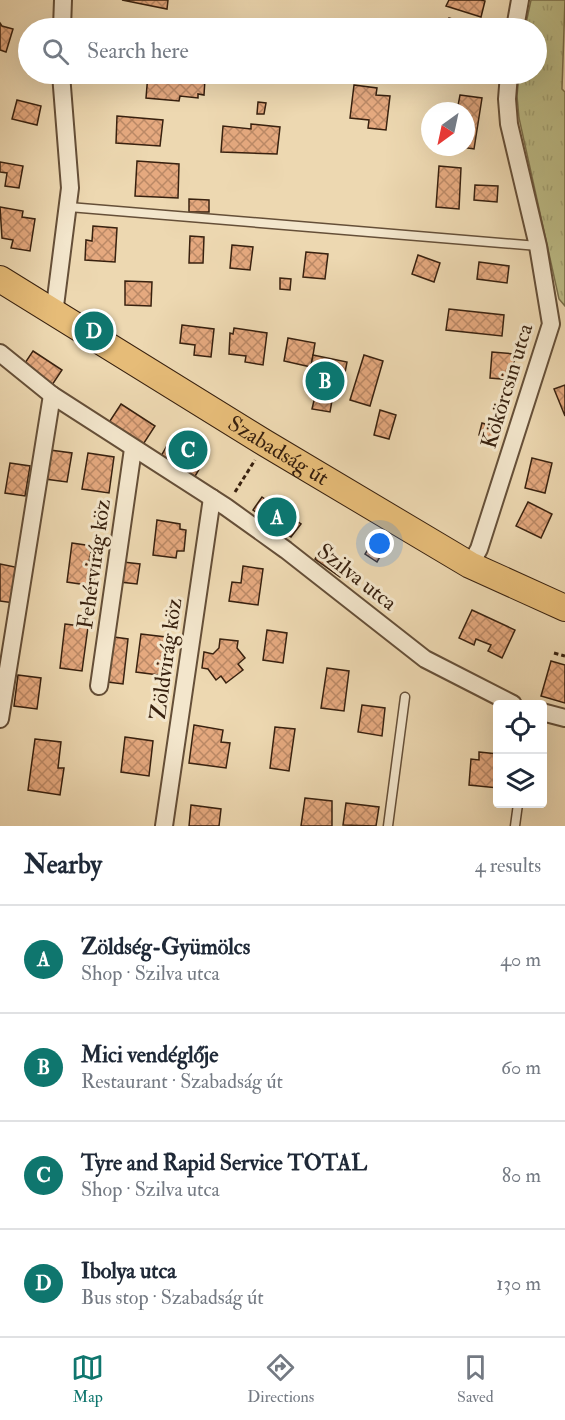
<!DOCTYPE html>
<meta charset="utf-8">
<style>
:root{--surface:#fff;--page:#f2f2f3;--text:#1f2937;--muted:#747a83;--line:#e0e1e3;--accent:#0f766e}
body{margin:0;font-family:"IM FELL Double Pica",serif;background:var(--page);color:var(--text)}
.controls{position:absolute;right:18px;bottom:18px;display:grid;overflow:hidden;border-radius:6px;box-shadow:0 6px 24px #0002}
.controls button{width:54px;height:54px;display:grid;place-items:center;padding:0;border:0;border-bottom:2px solid var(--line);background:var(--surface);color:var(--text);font:30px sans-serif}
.compass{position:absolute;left:421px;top:102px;width:54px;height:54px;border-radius:50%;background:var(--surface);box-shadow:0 6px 24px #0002;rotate:213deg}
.you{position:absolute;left:380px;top:544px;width:21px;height:21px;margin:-15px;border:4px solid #fff;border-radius:50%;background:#1a73e8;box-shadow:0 0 0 9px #1a73e833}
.badge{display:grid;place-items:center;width:39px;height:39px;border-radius:50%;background:var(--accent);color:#fff;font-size:20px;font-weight:700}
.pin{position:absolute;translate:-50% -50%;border:3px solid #fff;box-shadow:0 2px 6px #0006}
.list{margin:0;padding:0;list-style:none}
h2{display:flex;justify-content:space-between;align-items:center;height:78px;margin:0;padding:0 24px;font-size:26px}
h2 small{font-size:20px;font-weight:400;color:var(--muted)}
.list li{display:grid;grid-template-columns:39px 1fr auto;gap:18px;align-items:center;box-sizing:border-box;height:108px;padding:0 24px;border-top:2px solid var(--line)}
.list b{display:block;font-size:22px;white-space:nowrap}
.list p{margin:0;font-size:20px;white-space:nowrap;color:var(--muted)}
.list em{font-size:20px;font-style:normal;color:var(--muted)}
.icon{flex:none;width:33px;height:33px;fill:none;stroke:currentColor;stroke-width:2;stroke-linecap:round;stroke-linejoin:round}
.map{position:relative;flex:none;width:565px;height:826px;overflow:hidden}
.search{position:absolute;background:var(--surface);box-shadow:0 6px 24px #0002;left:18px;right:18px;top:18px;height:66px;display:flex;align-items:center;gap:15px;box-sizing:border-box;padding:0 21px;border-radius:33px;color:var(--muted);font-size:22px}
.sheet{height:510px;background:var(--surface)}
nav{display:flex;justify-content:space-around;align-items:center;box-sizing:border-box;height:84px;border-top:2px solid var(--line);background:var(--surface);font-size:16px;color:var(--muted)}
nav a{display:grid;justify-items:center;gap:3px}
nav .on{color:var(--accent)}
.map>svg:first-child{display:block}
.grass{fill:url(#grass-tufts);stroke:#7a6f4c;stroke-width:1.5}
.building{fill:url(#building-cross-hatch);stroke:#38210f;stroke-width:1.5}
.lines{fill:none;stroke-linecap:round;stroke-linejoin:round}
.service-casing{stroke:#654f38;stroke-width:11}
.minor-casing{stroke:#654f38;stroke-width:20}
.primary-casing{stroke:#38210f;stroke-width:28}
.path{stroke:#38210f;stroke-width:3;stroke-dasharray:4.5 3;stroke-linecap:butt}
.service{stroke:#f3e6cc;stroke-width:8}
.minor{stroke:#f3e6cc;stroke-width:16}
.primary{stroke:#e6bc78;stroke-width:26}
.labels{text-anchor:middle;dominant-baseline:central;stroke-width:6;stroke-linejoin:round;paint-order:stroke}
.street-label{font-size:22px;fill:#38210f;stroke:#f3e6cc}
</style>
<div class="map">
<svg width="565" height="826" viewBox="0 0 565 826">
<defs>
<pattern id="grass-tufts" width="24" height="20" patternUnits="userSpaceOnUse" patternTransform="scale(1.5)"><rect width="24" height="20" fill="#bdbd88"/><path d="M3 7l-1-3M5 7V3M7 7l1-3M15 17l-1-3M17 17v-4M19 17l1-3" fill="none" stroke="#a3a274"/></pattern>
<pattern id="building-cross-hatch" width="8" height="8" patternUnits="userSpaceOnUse" patternTransform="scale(1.5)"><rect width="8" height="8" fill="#e5a97f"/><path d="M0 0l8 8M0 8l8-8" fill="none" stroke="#bb8966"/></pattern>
</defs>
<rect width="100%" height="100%" fill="#edd8b1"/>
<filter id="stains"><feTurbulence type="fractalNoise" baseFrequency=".00333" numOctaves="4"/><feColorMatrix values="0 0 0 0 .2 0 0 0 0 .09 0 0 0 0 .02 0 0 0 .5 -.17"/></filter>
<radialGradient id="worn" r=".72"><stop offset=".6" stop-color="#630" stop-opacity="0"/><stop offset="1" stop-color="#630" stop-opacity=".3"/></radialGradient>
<path class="grass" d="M 531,0 L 565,0 L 562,89 L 565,92 L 565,306 L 559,299 L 519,118 L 517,96 L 519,74 L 536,74 L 536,28 L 525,28 Z"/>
<g class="building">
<path d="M 122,0 L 168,0 L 167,9 Z"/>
<path d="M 449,0 L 481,0 L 485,1 L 481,17 L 446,6 Z"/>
<path d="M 449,18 L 472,25 L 471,28 L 447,27 Z"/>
<path d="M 0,23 L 2,26 L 13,29 L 6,52 L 0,50 Z"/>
<path d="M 148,74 L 212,74 L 212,80 L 205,79 L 204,95 L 198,94 L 198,98 L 180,96 L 179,101 L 146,98 Z"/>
<path d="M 464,74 L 482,74 L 481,77 Z"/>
<path d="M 354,85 L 377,88 L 376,95 L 390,96 L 386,130 L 368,128 L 369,120 L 350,118 Z"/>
<path d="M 460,95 L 482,98 L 474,149 L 461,147 L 466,147 L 466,111 L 457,111 Z"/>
<path d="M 17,100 L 41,106 L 37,125 L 12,119 Z"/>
<path d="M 258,102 L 266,103 L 264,114 L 257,114 Z"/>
<path d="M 117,116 L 163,120 L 160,146 L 116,143 Z"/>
<path d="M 251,124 L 280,127 L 277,154 L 221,152 L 223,126 L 251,129 Z"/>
<path d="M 137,161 L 179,164 L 178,198 L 135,196 Z"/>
<path d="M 0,162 L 23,166 L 19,188 L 5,186 L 7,173 L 0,172 Z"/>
<path d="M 439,166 L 461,168 L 459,209 L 436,207 Z"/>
<path d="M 475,185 L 498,186 L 497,202 L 474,200 Z"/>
<path d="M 189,199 L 209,200 L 209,212 L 189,212 Z"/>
<path d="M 0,207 L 23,211 L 22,217 L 35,219 L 30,251 L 11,248 L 13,240 L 2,238 Z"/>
<path d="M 93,226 L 117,228 L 115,262 L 85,260 L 86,240 L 92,241 Z"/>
<path d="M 190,236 L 204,237 L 203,263 L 189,263 Z"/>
<path d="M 232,245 L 253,247 L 250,270 L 230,268 Z"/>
<path d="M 306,252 L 328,254 L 325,279 L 303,277 Z"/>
<path d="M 418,255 L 440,263 L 434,282 L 412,274 Z"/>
<path d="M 479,262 L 509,266 L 507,283 L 477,279 Z"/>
<path d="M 280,278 L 291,279 L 290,290 L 280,289 Z"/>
<path d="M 125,281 L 152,282 L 151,306 L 125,305 Z"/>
<path d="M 449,309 L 504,315 L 502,336 L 446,330 Z"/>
<path d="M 182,325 L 214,329 L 211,357 L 194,355 L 195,345 L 180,343 Z"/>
<path d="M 234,328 L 267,333 L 263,365 L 245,362 L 246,356 L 229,354 L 230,333 L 233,334 Z"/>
<path d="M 288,338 L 315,343 L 311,367 L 284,361 Z"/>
<path d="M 33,351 L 62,370 L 52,385 L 23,366 Z"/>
<path d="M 492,352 L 515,354 L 512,380 L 490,378 Z"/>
<path d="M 313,355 L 347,362 L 342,388 L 335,387 L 333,395 L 316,392 L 317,384 L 308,382 Z"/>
<path d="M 364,355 L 383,361 L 370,406 L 350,400 Z"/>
<path d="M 565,385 L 565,416 L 554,389 Z"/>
<path d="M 316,392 L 333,395 L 330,412 L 312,409 Z"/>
<path d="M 121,404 L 155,426 L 142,446 L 108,424 Z"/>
<path d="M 380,410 L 396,415 L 389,439 L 374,435 Z"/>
<path d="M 482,423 L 499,428 L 496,440 L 479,435 Z"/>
<path d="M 173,435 L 207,456 L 194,478 L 160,458 Z"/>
<path d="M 50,450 L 72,453 L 67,482 L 45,479 Z"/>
<path d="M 88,453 L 114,457 L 109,493 L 82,489 Z"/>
<path d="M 532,458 L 552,463 L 545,493 L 525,488 Z"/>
<path d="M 10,463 L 30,466 L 25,496 L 5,493 Z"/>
<path d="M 262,497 L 301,524 L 291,537 L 253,510 Z"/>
<path d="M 528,502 L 552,514 L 541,538 L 516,526 Z"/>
<path d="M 157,520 L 180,524 L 180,529 L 186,530 L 184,551 L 177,551 L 176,558 L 153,555 Z"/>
<path d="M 72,543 L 92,546 L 88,567 L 96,569 L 93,586 L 67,582 Z"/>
<path d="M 372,543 L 384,550 L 377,562 L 365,554 Z"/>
<path d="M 321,550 L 347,568 L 340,577 L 315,559 Z"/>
<path d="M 123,562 L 140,564 L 137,584 L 120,582 Z"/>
<path d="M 0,564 L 20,568 L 14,603 L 0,601 Z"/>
<path d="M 243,566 L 263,569 L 258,605 L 229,601 L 232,582 L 241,583 Z"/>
<path d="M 472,610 L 515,630 L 502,658 L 488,651 L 491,645 L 476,639 L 474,645 L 459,638 Z"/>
<path d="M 65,624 L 88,627 L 82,671 L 60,668 Z"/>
<path d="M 267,630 L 287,633 L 283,663 L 263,660 Z"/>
<path d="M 141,634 L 166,637 L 163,653 L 168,654 L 166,676 L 136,672 Z"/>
<path d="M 114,637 L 128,639 L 123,684 L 108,682 Z"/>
<path d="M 220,639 L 238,641 L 237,648 L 245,658 L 238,664 L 243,670 L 226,683 L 221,676 L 216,680 L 208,669 L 202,668 L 204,652 L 213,654 L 219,648 Z"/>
<path d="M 551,661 L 565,665 L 565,703 L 541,696 Z"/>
<path d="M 327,668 L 349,671 L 344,711 L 321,708 Z"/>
<path d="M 18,675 L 41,678 L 37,709 L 14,706 Z"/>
<path d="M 362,705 L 385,708 L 382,736 L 358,732 Z"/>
<path d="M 194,725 L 223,730 L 221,742 L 230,743 L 226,768 L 189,763 Z"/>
<path d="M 275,727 L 295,729 L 289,771 L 270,768 Z"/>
<path d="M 125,737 L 153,741 L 149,776 L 121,772 Z"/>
<path d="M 35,739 L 61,742 L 58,768 L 64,768 L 60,795 L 28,790 Z"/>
<path d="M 479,752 L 498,754 L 498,788 L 469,785 L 471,759 L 479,760 Z"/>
<path d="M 305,798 L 332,801 L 332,826 L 301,826 Z"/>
<path d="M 346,803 L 379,807 L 376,826 L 343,825 Z"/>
<path d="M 191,805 L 221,809 L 219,826 L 189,826 Z"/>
</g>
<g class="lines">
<g class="service-casing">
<g id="service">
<path d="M 69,207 L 538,246"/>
<path d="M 388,826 L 405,697"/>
<path d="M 515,826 L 518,804"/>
</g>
</g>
<g class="minor-casing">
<g id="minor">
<path d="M 62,28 L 63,0"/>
<path d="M 515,28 L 520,0"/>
<path d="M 54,314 L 70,188 L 61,74"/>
<path d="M 0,353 L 52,395 L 226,507 L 286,550 L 425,659 L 513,704"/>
<path d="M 470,565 L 479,549 L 551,324 L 538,246 L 509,124 L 507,99 L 509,74"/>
<path d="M 99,686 L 133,449"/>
<path d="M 542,712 L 565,718"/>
<path d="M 0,719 L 52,395"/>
<path d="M 164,826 L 212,498"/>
</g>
</g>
<g class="primary-casing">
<g id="primary">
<path id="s1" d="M 0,279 L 265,443 L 470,565 L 565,608"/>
</g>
</g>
<g class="path">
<path d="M 235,492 L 255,460"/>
<path d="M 554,653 L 565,656"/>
</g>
<use href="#service" class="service"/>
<use href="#minor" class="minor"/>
<use href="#primary" class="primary"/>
</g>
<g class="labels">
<g class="street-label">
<text transform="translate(507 386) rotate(-73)">Kökörcsin utca</text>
<text stroke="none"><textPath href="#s1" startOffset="327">Szabadság út</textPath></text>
<text transform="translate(94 564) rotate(-82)">Fehérvirág köz</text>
<text transform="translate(357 577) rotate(38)">Szilva utca</text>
<text transform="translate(166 659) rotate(-82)">Zöldvirág köz</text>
</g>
</g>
<rect width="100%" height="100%" filter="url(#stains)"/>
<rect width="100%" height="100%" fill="url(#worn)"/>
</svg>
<div class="controls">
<button><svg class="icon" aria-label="locate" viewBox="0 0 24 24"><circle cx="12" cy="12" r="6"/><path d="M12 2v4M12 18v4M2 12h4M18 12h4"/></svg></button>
<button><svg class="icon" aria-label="layers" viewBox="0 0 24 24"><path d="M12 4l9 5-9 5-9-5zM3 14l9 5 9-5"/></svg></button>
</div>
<svg class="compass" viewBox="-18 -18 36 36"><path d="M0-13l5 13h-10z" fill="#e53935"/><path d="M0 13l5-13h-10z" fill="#747a83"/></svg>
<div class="you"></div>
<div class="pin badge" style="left:277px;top:517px">A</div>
<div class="pin badge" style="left:325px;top:381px">B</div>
<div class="pin badge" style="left:188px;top:450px">C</div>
<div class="pin badge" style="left:94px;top:331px">D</div>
<div class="search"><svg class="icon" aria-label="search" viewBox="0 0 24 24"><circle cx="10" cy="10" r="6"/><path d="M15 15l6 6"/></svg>Search here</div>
</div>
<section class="sheet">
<h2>Nearby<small>4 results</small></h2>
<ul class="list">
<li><span class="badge">A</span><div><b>Zöldség-Gyümölcs</b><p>Shop · Szilva utca</p></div><em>40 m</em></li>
<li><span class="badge">B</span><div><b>Mici vendéglője</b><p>Restaurant · Szabadság út</p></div><em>60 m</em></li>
<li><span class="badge">C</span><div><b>Tyre and Rapid Service TOTAL</b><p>Shop · Szilva utca</p></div><em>80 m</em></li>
<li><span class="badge">D</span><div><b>Ibolya utca</b><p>Bus stop · Szabadság út</p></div><em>130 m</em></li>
</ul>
</section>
<nav>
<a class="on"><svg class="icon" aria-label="map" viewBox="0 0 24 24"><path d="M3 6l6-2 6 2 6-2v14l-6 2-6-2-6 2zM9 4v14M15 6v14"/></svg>Map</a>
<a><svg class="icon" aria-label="directions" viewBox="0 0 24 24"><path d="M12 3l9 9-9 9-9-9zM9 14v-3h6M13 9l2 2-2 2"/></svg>Directions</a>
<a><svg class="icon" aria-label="saved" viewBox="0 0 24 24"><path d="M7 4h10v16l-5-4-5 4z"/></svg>Saved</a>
</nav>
